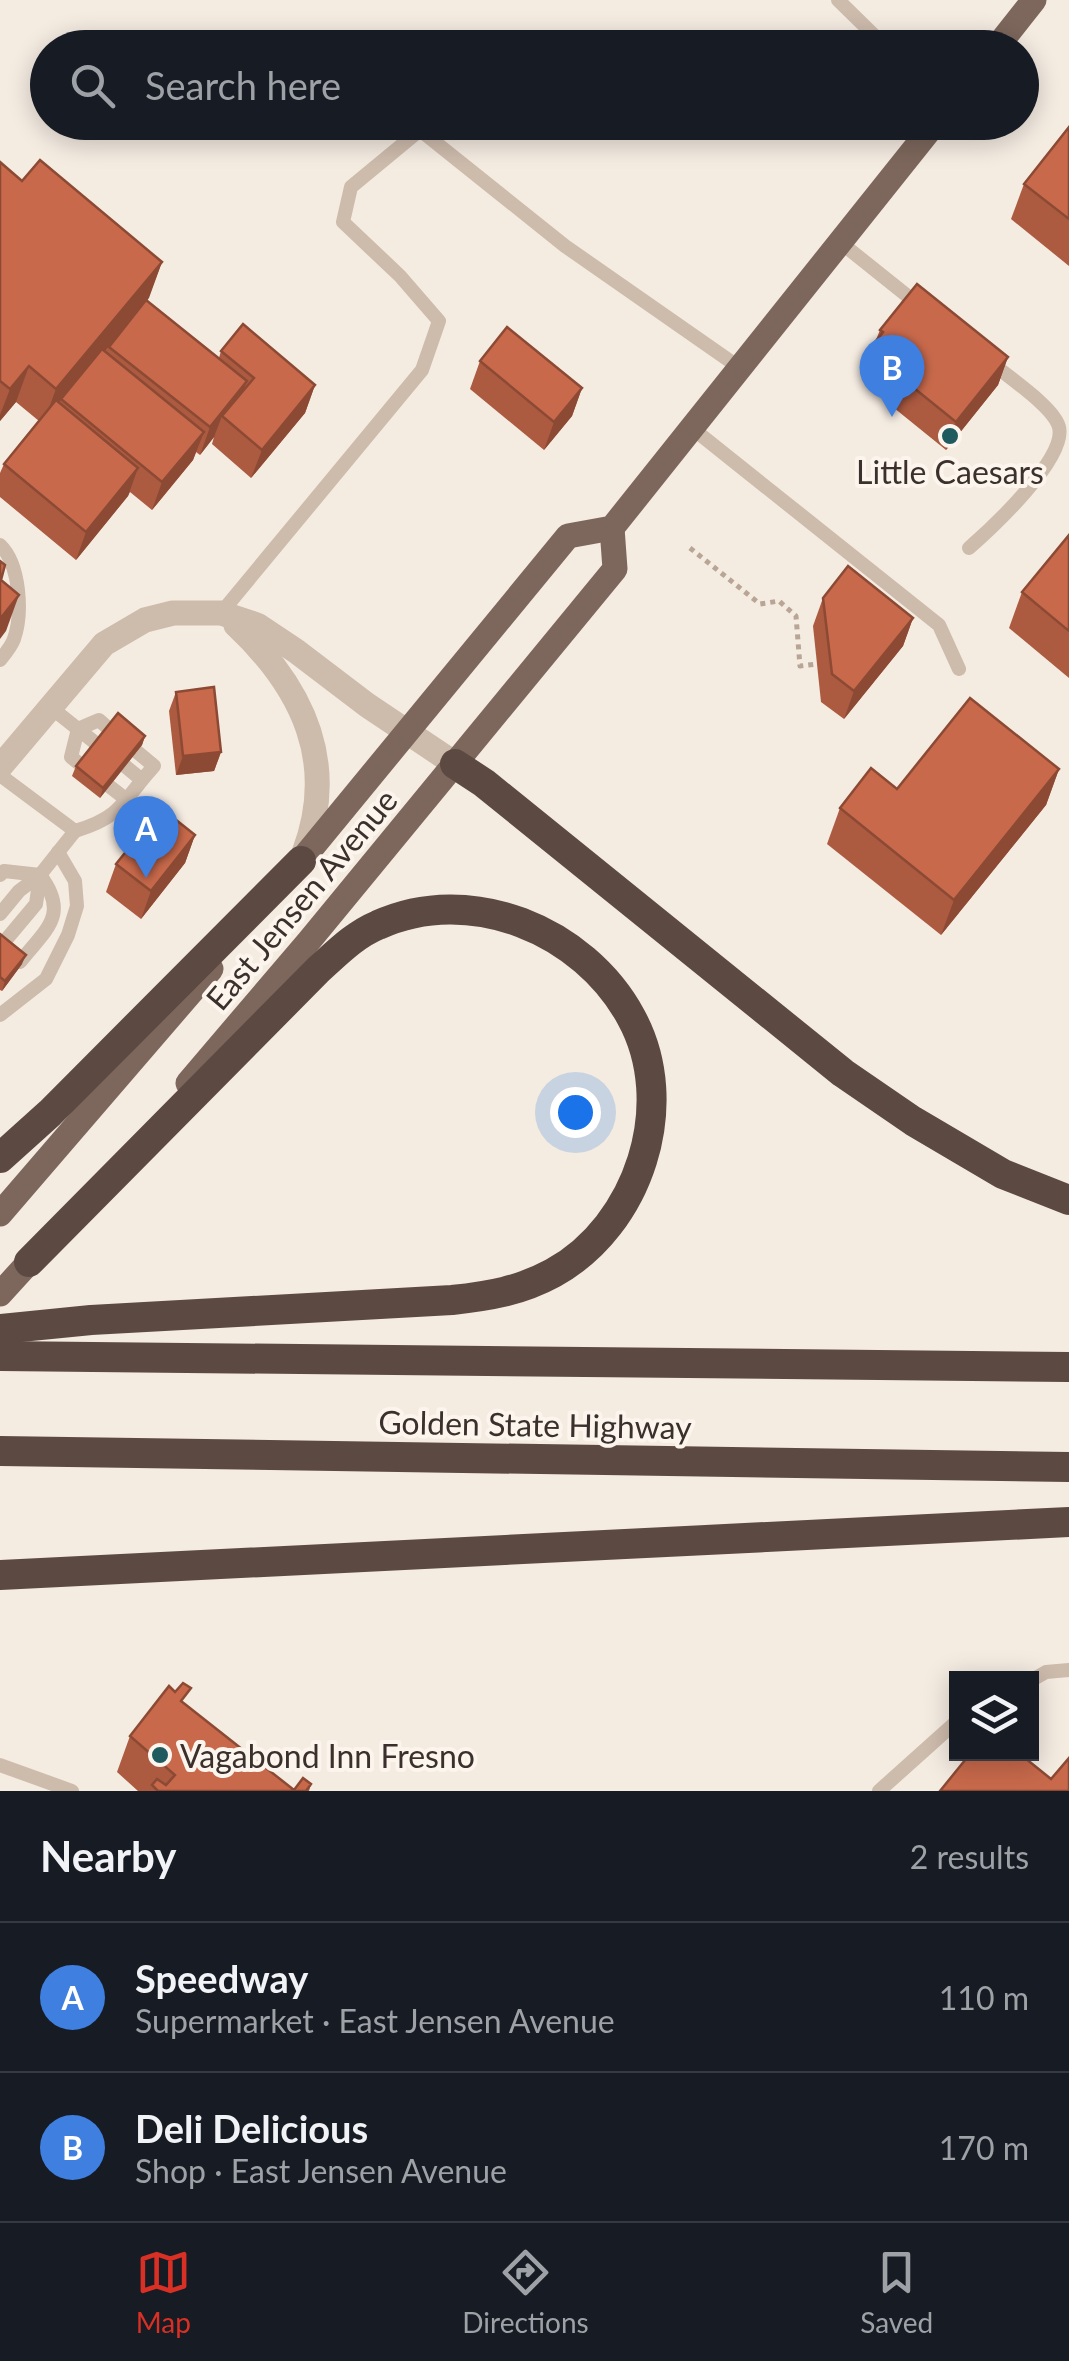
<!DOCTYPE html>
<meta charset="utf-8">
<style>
:root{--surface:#171b24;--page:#242831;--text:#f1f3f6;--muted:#9ea1a6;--line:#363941;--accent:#d93025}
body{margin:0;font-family:Lato,sans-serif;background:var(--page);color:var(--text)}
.controls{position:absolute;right:30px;bottom:30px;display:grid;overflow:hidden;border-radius:0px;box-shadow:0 5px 25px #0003}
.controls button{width:90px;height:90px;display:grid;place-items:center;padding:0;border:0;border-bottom:2px solid var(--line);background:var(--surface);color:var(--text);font:50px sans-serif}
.you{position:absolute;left:575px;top:1112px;width:35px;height:35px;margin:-25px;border:8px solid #fff;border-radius:50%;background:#1a73e8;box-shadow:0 0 0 15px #1a73e833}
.badge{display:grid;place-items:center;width:65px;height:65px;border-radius:50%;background:var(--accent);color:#fff;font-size:32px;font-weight:700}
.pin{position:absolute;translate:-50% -82px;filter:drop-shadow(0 2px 5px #0008)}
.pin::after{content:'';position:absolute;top:52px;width:35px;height:30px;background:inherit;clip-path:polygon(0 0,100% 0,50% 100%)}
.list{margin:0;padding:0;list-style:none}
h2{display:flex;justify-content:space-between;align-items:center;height:130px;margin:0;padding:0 40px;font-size:42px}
h2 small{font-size:32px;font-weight:400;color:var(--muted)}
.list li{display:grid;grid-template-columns:65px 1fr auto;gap:30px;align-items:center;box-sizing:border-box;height:150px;padding:0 40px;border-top:2px solid var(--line)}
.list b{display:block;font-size:38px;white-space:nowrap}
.list p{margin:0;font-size:32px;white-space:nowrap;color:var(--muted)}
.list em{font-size:32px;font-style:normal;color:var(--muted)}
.icon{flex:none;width:55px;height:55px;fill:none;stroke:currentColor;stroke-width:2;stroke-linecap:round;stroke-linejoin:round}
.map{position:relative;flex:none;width:1069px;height:1791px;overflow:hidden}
.search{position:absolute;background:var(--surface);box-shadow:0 5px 25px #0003;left:30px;right:30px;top:30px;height:110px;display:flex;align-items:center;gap:25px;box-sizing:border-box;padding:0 35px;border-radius:55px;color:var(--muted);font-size:38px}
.sheet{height:430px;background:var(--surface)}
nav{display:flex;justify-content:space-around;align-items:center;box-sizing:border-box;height:140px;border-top:2px solid var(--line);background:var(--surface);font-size:28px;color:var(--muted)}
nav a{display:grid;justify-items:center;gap:5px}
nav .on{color:var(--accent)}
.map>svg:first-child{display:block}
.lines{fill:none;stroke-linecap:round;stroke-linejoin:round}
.path{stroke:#b9a596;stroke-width:5;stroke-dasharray:5 5;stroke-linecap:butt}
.lane{stroke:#cdbbac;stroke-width:14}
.street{stroke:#cdbbac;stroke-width:25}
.primary{stroke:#7d675c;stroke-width:25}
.highway{stroke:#5c4a42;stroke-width:30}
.wall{fill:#ac5a40}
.shaded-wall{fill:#8c4a34}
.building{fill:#c8694b;stroke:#8c4a34;stroke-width:2.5}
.poi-dot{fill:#1f5a5e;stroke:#fbf5ee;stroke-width:4}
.labels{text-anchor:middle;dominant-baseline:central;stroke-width:8;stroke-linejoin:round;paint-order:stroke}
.poi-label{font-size:32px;fill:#3b302b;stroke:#fbf5ee}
.street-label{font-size:32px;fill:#3b302b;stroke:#fbf5ee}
</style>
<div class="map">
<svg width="1069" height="1791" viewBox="0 0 1069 1791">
<rect width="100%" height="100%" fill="#f4ebe1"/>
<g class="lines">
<path class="path" d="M 690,548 L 760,604 L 779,601 L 796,616 L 800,666 L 817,664"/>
<g class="lane">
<path d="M 838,0 L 887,48"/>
<path d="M 840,242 L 920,306"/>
<path d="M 692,428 L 939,625 L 959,669"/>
<path d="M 0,545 C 20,564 23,613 14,639 C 11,647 5,654 0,660"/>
<path d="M 969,548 C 992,528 1067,458 1059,427 C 1054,407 1008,377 992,363"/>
<path d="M 221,613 L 422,370 L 439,321 L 400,276 L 343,222 L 351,187 L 420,130 L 565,246 L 740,368"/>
<path d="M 49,706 L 98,745"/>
<path d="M 136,751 L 154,766 L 142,780"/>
<path d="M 81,765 L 71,757 L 78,729 L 99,720 L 109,729"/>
<path d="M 0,775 L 75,831 C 112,820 119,810 142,780 L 125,766"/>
<path d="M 109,786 L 127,800"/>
<path d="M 0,875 L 4,871 L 40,875 C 70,915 46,929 20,962"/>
<path d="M 0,914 L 19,891 L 40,875 L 75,831"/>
<path d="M 0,947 L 36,904 L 40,875"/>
<path d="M 0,1015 L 46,979 L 68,935 L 77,906 L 75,881 L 58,852"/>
<path d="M 1032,1680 L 1046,1672 L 1069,1670"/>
<path d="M 0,1765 L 72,1791"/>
<path d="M 879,1791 L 956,1722"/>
</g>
<g class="street">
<path d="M 236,625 C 304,689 338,763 304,853"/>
<path d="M 0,767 L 104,644 L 145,620 L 173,613 L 221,613 L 257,625 L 296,651 L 367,705 L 455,764"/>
</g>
<g class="primary">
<path d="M 996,48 L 1034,0"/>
<path d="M 291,873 L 568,536 L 612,528 L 936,122"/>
<path d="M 188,1083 L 309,941 L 615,569 L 612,528"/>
<path d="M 0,1214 L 211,969"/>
<path d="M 0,1294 L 42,1248"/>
</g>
<g class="highway">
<path d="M 455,764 L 484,783 L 843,1073 L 913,1121 L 1003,1174 L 1069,1200"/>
<path d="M 0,1158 L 50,1113 L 301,861"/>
<path d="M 0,1329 L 91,1320 L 452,1300 C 489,1296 520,1291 553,1273 C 639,1226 679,1104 631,1017 C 584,930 470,883 378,925 C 354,935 336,954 318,970 L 29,1262"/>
<path d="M 0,1356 L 1069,1367"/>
<path d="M 0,1451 L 1069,1467"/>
<path d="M 0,1575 L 1069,1522"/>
</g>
</g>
<g class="wall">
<path d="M 1069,127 L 1069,266 L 1011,219 L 1024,184 Z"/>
<path d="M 0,162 L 22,181 L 162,262 L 147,301 L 219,358 L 221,351 L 315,385 L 305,413 L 251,478 L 212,444 L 214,437 L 200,455 L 196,452 L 193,460 L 152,510 L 130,492 L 128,496 L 76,560 L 0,497 L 0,473 L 4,464 L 39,421 L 16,402 L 0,421 Z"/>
<path d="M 880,330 L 1008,357 L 998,385 L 946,450 L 878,395 L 880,389 L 862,374 Z"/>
<path d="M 480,361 L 582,388 L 572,416 L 544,450 L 470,389 Z"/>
<path d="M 1069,535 L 1069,678 L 1009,628 L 1022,592 Z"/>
<path d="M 823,598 L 913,618 L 903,646 L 844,719 L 821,702 L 813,626 Z"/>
<path d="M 176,692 L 221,752 L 214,771 L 176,775 L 169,711 Z"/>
<path d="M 145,736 L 142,745 L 100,798 L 72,776 L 76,766 Z"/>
<path d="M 1059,769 L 1046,805 L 941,935 L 827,844 L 840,808 L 897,789 Z"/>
<path d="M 195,835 L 185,863 L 141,919 L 106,892 L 116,864 Z"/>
<path d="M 0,934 L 22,964 L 2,991 L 0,990 Z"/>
<path d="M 185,1704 L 294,1790 L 311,1784 L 309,1791 L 138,1791 L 117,1772 L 130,1736 Z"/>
</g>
<g class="shaded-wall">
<path d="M 162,262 L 149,298 L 63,401 L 61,399 L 59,405 L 43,424 L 56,389 Z"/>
<path d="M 1008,357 L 998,385 L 946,450 L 956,422 Z"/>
<path d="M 29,366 L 16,402 L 0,421 L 0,415 L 10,389 Z"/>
<path d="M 247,381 L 237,408 L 222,416 L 214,437 L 200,455 L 210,427 Z"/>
<path d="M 315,385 L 305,413 L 251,478 L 262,450 Z"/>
<path d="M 582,388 L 572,416 L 544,450 L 554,422 Z"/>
<path d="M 204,432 L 193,460 L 152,510 L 162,482 Z"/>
<path d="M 138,468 L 128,496 L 76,560 L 86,532 Z"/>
<path d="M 19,595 L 6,631 L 0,639 L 0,619 Z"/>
<path d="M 913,618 L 903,646 L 844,719 L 854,691 Z"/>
<path d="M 145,736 L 142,745 L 100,798 L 103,788 Z"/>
<path d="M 221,752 L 214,771 L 176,775 L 183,756 Z"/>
<path d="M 1059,769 L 1046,805 L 941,935 L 954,900 Z"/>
<path d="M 195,835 L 185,863 L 141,919 L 151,891 Z"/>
<path d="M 26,955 L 22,964 L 2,991 L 5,981 Z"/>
</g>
<g class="building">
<path d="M 1069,127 L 1069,219 L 1024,184 Z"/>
<path d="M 40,160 L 162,262 L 56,389 L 29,366 L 10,389 L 0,381 L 0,162 L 22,181 Z"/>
<path d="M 917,284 L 1008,357 L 956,422 L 888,367 L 892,362 L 872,346 L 883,332 L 880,330 Z"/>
<path d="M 146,300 L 247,381 L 210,427 L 109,347 Z"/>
<path d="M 243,324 L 315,385 L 262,450 L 222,416 L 254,378 L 221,351 Z"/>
<path d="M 507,327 L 582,388 L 554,422 L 480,361 Z"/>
<path d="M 102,349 L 204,432 L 162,482 L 61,399 Z"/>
<path d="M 56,400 L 138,468 L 86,532 L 4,464 Z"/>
<path d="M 1069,535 L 1069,631 L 1022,592 Z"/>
<path d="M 0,561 L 5,565 L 1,580 L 19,595 L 0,619 Z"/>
<path d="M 848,566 L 913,618 L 854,691 L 832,674 L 823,598 Z"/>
<path d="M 214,687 L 221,752 L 183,756 L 176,692 Z"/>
<path d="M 970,698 L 1059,769 L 954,900 L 840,808 L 871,768 L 897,789 Z"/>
<path d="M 118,713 L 145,736 L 103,788 L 76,766 Z"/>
<path d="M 161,808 L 195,835 L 151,891 L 116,864 Z"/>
<path d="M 0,934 L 26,955 L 5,981 L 0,977 Z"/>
<path d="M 183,1683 L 191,1688 L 181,1701 L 294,1790 L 303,1778 L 311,1784 L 306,1791 L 158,1791 L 152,1785 L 157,1779 L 166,1785 L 175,1775 L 130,1736 L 169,1686 L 175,1692 Z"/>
<path d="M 970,1754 L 1020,1754 L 1051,1779 L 1069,1758 L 1069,1791 L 940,1791 Z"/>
</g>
<g class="poi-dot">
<circle cx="950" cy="436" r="10"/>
<circle cx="160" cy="1755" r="10"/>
</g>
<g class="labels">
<g class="poi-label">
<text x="950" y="471">Little Caesars</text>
<text x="180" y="1755" text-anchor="start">Vagabond Inn Fresno</text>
</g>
<g class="street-label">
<text transform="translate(301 899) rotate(-50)">East Jensen Avenue</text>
<text transform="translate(535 1424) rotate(1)">Golden State Highway</text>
</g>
</g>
</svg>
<div class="controls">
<button><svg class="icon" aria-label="layers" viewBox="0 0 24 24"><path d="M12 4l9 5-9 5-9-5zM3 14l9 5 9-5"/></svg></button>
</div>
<div class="you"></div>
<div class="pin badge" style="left:146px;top:878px;background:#3f7fe0">A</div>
<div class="pin badge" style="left:892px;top:417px;background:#3f7fe0">B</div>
<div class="search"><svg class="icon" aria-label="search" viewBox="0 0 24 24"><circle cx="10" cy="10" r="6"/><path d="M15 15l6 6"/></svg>Search here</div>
</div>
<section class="sheet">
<h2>Nearby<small>2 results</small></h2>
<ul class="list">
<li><span class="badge" style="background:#3f7fe0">A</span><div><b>Speedway</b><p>Supermarket · East Jensen Avenue</p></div><em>110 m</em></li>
<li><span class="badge" style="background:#3f7fe0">B</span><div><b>Deli Delicious</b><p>Shop · East Jensen Avenue</p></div><em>170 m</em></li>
</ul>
</section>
<nav>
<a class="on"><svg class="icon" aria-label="map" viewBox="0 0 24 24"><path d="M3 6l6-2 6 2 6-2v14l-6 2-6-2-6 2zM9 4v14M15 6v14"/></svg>Map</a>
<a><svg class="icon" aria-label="directions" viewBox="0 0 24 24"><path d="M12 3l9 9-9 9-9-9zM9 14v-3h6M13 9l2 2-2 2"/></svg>Directions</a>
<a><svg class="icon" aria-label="saved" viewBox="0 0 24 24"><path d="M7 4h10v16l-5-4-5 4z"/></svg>Saved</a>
</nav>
